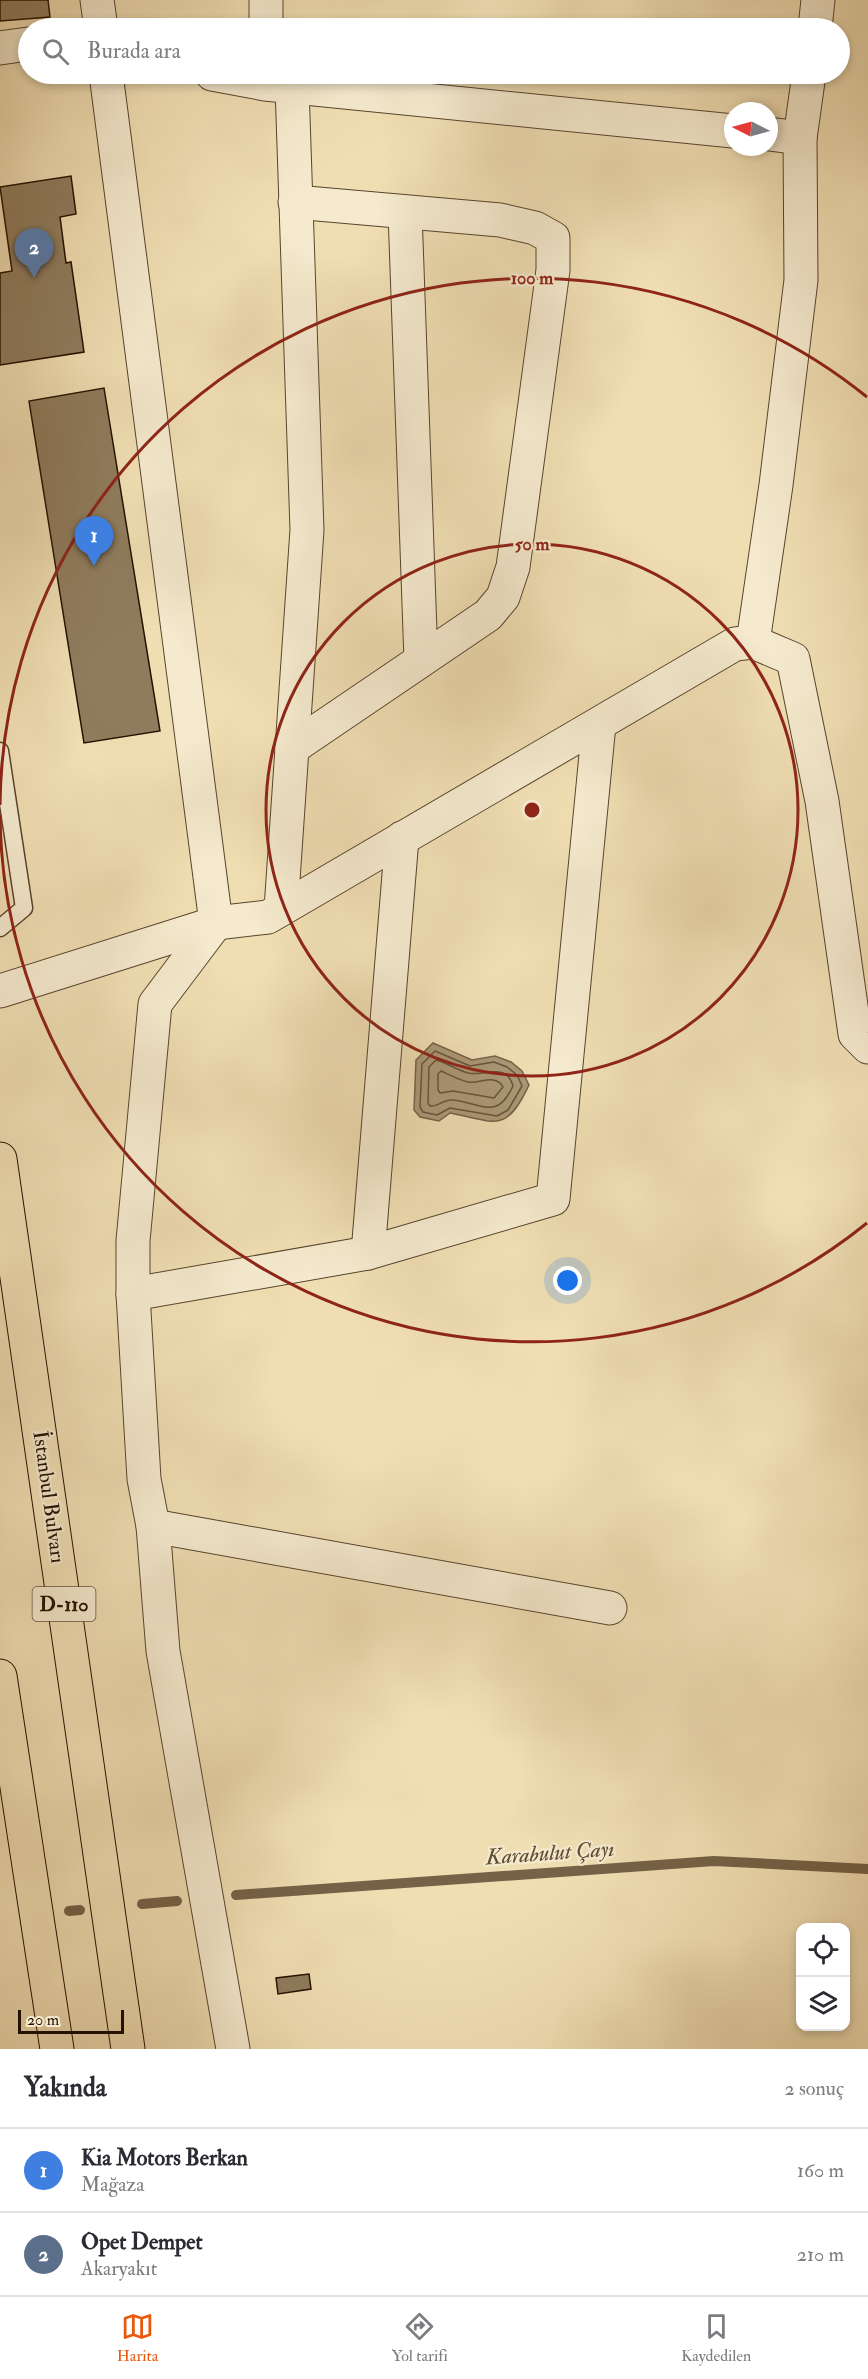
<!DOCTYPE html>
<html lang="tr">
<meta charset="utf-8">
<style>
:root{--surface:#fff;--page:#f2f2f3;--text:#2b2b33;--muted:#7c7c81;--line:#e1e1e2;--accent:#ea580c}
body{margin:0;font-family:"IM FELL Double Pica",serif;background:var(--page);color:var(--text)}
.controls{position:absolute;right:18px;bottom:18px;display:grid;overflow:hidden;border-radius:12px;box-shadow:0 3px 9px #0003}
.controls button{width:54px;height:54px;display:grid;place-items:center;padding:0;border:0;border-bottom:2px solid var(--line);background:var(--surface);color:var(--text);font:30px sans-serif}
.compass{position:absolute;left:724px;top:102px;width:54px;height:54px;border-radius:50%;background:var(--surface);box-shadow:0 3px 9px #0003;rotate:276deg}
.scale{position:absolute;left:18px;bottom:15px;width:106px;box-sizing:border-box;padding-left:6px;border:3px solid #251100;border-top:0;font-size:16px;line-height:21px;white-space:nowrap;color:#251100;-webkit-text-stroke:4px #f5eace;paint-order:stroke}
.you{position:absolute;left:568px;top:1281px;width:21px;height:21px;margin:-15px;border:4px solid #fff;border-radius:50%;background:#1a73e8;box-shadow:0 0 0 9px #1a73e833}
.badge{display:grid;place-items:center;width:39px;height:39px;border-radius:50%;background:var(--accent);color:#fff;font-size:20px;font-weight:700}
.pin{position:absolute;translate:-50% -50px;filter:drop-shadow(0 2px 3px #0008)}
.pin::after{content:'';position:absolute;top:32px;width:21px;height:18px;background:inherit;clip-path:polygon(0 0,100% 0,50% 100%)}
.list{margin:0;padding:0;list-style:none}
h2{display:flex;justify-content:space-between;align-items:center;height:78px;margin:0;padding:0 24px;font-size:26px}
h2 small{font-size:20px;font-weight:400;color:var(--muted)}
.list li{display:grid;grid-template-columns:39px 1fr auto;gap:18px;align-items:center;box-sizing:border-box;height:84px;padding:0 24px;border-top:2px solid var(--line)}
.list b{display:block;font-size:22px;white-space:nowrap}
.list p{margin:0;font-size:20px;white-space:nowrap;color:var(--muted)}
.list em{font-size:20px;font-style:normal;color:var(--muted)}
.icon{flex:none;width:33px;height:33px;fill:none;stroke:currentColor;stroke-width:2;stroke-linecap:round;stroke-linejoin:round}
.map{position:relative;flex:none;width:868px;height:2049px;overflow:hidden}
.search{position:absolute;background:var(--surface);box-shadow:0 3px 9px #0003;left:18px;right:18px;top:18px;height:66px;display:flex;align-items:center;gap:15px;box-sizing:border-box;padding:0 21px;border-radius:33px;color:var(--muted);font-size:22px}
.sheet{height:246px;background:var(--surface)}
nav{display:flex;justify-content:space-around;align-items:center;box-sizing:border-box;height:84px;border-top:2px solid var(--line);background:var(--surface);font-size:16px;color:var(--muted)}
nav a{display:grid;justify-items:center;gap:3px}
nav .on{color:var(--accent)}
.map>svg:first-child{display:block}
.water{fill:#ab9876;stroke:#756247;stroke-width:1.5}
.lines{fill:none;stroke-linecap:round;stroke-linejoin:round}
.shore{stroke:#68543b;stroke-width:1.5}
.stream{stroke:#756247;stroke-width:10}
.building{fill:#8f7c5d;stroke:#251100;stroke-width:1.5}
.lane-casing{stroke:#58442d;stroke-width:19}
.street-casing{stroke:#58442d;stroke-width:35}
.highway-casing{stroke:#251100;stroke-width:35}
.lane{stroke:#f5eace;stroke-width:16}
.street{stroke:#f5eace;stroke-width:33}
.highway{stroke:#f0deb3;stroke-width:33}
.ring{fill:none;stroke:#8f2418;stroke-width:3}
.labels{text-anchor:middle;dominant-baseline:central;stroke-width:4.5;stroke-linejoin:round;paint-order:stroke}
.shield{fill:#f5eace;stroke:#63523e;stroke-width:1.5}
.shield-label{font-size:20px;font-weight:bold;fill:#251100}
.street-label{font-size:21px;fill:#251100;stroke:#f5eace}
.water-label{font-size:22px;font-style:italic;fill:#614e35;stroke:#f5eace}
.centre{fill:#8f2418;stroke:#f5eace;stroke-width:3}
.ring-label{font-size:18px;text-anchor:middle;font-weight:bold;fill:#8f2418;stroke:#f5eace;stroke-width:4.5;stroke-linejoin:round;paint-order:stroke}
</style>
<div class="map">
<svg width="868" height="2049" viewBox="0 0 868 2049">
<rect width="100%" height="100%" fill="#f0deb3"/>
<filter id="stains"><feTurbulence type="fractalNoise" baseFrequency=".00333" numOctaves="4"/><feColorMatrix values="0 0 0 0 .2 0 0 0 0 .09 0 0 0 0 .02 0 0 0 .5 -.17"/></filter>
<radialGradient id="worn" r=".72"><stop offset=".6" stop-color="#630" stop-opacity="0"/><stop offset="1" stop-color="#630" stop-opacity=".3"/></radialGradient>
<path class="water" d="M 433,1043 L 472,1060 L 495,1056 L 511,1062 L 522,1071 L 529,1085 C 506,1134 496,1122 450,1113 L 439,1121 L 420,1117 L 414,1110 L 416,1060 Z"/>
<g class="lines">
<g class="shore">
<path d="M 435,1051 L 470,1066 L 494,1062 L 507,1067 L 517,1075 L 522,1086 L 508,1110 L 497,1116 L 450,1108 L 437,1115 L 423,1112 L 420,1107 L 422,1064 Z"/>
<path d="M 436,1060 C 447,1063 457,1070 468,1073 C 483,1077 506,1061 513,1086 C 497,1121 482,1103 453,1100 C 443,1099 439,1107 430,1106 L 428,1103 L 429,1067 Z"/>
<path d="M 441,1071 C 450,1075 459,1080 468,1082 C 480,1084 495,1073 503,1087 L 494,1098 L 453,1091 L 440,1093 L 438,1090 L 438,1074 Z"/>
</g>
<g class="stream">
<path d="M 236,1895 L 714,1861 L 868,1869"/>
<path d="M 142,1904 L 177,1901"/>
<path d="M 69,1911 L 80,1910"/>
</g>
</g>
<g class="building">
<path d="M 0,0 L 48,0 L 50,17 L 0,21 Z"/>
<path d="M 71,176 L 76,214 L 60,217 L 66,263 L 71,262 L 84,352 L 0,365 L 0,273 L 12,271 L 0,187 Z"/>
<path d="M 104,388 L 160,731 L 84,743 L 29,401 Z"/>
<path d="M 309,1974 L 311,1989 L 278,1994 L 276,1978 Z"/>
</g>
<g class="lines">
<g class="lane-casing">
<path id="lane" d="M 0,751 L 24,908 L 0,928"/>
</g>
<g class="street-casing">
<g id="street">
<path d="M 97,0 L 101,28"/>
<path d="M 266,28 L 266,0"/>
<path d="M 815,28 L 818,0"/>
<path d="M 0,48 L 28,44"/>
<path d="M 106,74 L 216,923 L 155,1004 L 133,1241 L 133,1294 L 144,1479 L 153,1526 L 163,1651 L 233,2049"/>
<path d="M 212,74 L 265,84 L 733,131"/>
<path d="M 769,134 L 800,138 L 809,74"/>
<path d="M 405,212 L 421,660"/>
<path d="M 753,642 L 776,485 L 801,280 L 800,138"/>
<path d="M 292,748 L 488,615 L 503,597 L 513,567 L 553,270 L 553,238 L 535,228 L 500,220 L 295,202"/>
<path d="M 281,909 L 307,530 L 292,87"/>
<path d="M 0,991 L 216,923 L 268,917 L 735,644 L 753,642 L 793,659 L 822,801 L 855,1034 L 868,1047"/>
<path d="M 368,1253 L 402,838"/>
<path d="M 133,1294 L 368,1253 L 553,1199 L 599,724"/>
<path d="M 153,1526 L 610,1608"/>
</g>
</g>
<g class="highway-casing">
<g id="highway">
<path d="M 0,1159 L 128,2049"/>
<path d="M 0,1676 L 57,2049"/>
</g>
</g>
<use href="#lane" class="lane"/>
<use href="#street" class="street"/>
<use href="#highway" class="highway"/>
</g>
<g class="ring">
<circle cx="532" cy="810" r="266"/>
<path d="M867 1223A532 532 0 0 1 0 815M0 805A532 532 0 0 1 867 397"/>
</g>
<g class="labels">
<rect class="shield" x="32.5" y="1587" width="63" height="34" rx="4.5"/>
<g class="shield-label">
<text x="64" y="1604">D-110</text>
</g>
<g class="street-label">
<text transform="translate(49 1497) rotate(82)">İstanbul Bulvarı</text>
</g>
<g class="water-label">
<text transform="translate(550 1853) rotate(-4)">Karabulut Çayı</text>
</g>
</g>
<circle cx="532" cy="810" r="9" class="centre"/>
<g class="ring-label">
<text x="532" y="284">100 m</text>
<text x="532" y="550">50 m</text>
</g>
<rect width="100%" height="100%" filter="url(#stains)"/>
<rect width="100%" height="100%" fill="url(#worn)"/>
</svg>
<div class="controls">
<button><svg class="icon" aria-label="locate" viewBox="0 0 24 24"><circle cx="12" cy="12" r="6"/><path d="M12 2v4M12 18v4M2 12h4M18 12h4"/></svg></button>
<button><svg class="icon" aria-label="layers" viewBox="0 0 24 24"><path d="M12 4l9 5-9 5-9-5zM3 14l9 5 9-5"/></svg></button>
</div>
<svg class="compass" viewBox="-18 -18 36 36"><path d="M0-13l5 13h-10z" fill="#e53935"/><path d="M0 13l5-13h-10z" fill="#7c7c81"/></svg>
<div class="scale">20 m</div>
<div class="you"></div>
<div class="pin badge" style="left:94px;top:566px;background:#3f7fe0">1</div>
<div class="pin badge" style="left:34px;top:278px;background:#5c6f8a">2</div>
<div class="search"><svg class="icon" aria-label="search" viewBox="0 0 24 24"><circle cx="10" cy="10" r="6"/><path d="M15 15l6 6"/></svg>Burada ara</div>
</div>
<section class="sheet">
<h2>Yakında<small>2 sonuç</small></h2>
<ul class="list">
<li><span class="badge" style="background:#3f7fe0">1</span><div><b>Kia Motors Berkan</b><p>Mağaza</p></div><em>160 m</em></li>
<li><span class="badge" style="background:#5c6f8a">2</span><div><b>Opet Dempet</b><p>Akaryakıt</p></div><em>210 m</em></li>
</ul>
</section>
<nav>
<a class="on"><svg class="icon" aria-label="map" viewBox="0 0 24 24"><path d="M3 6l6-2 6 2 6-2v14l-6 2-6-2-6 2zM9 4v14M15 6v14"/></svg>Harita</a>
<a><svg class="icon" aria-label="directions" viewBox="0 0 24 24"><path d="M12 3l9 9-9 9-9-9zM9 14v-3h6M13 9l2 2-2 2"/></svg>Yol tarifi</a>
<a><svg class="icon" aria-label="saved" viewBox="0 0 24 24"><path d="M7 4h10v16l-5-4-5 4z"/></svg>Kaydedilen</a>
</nav>
